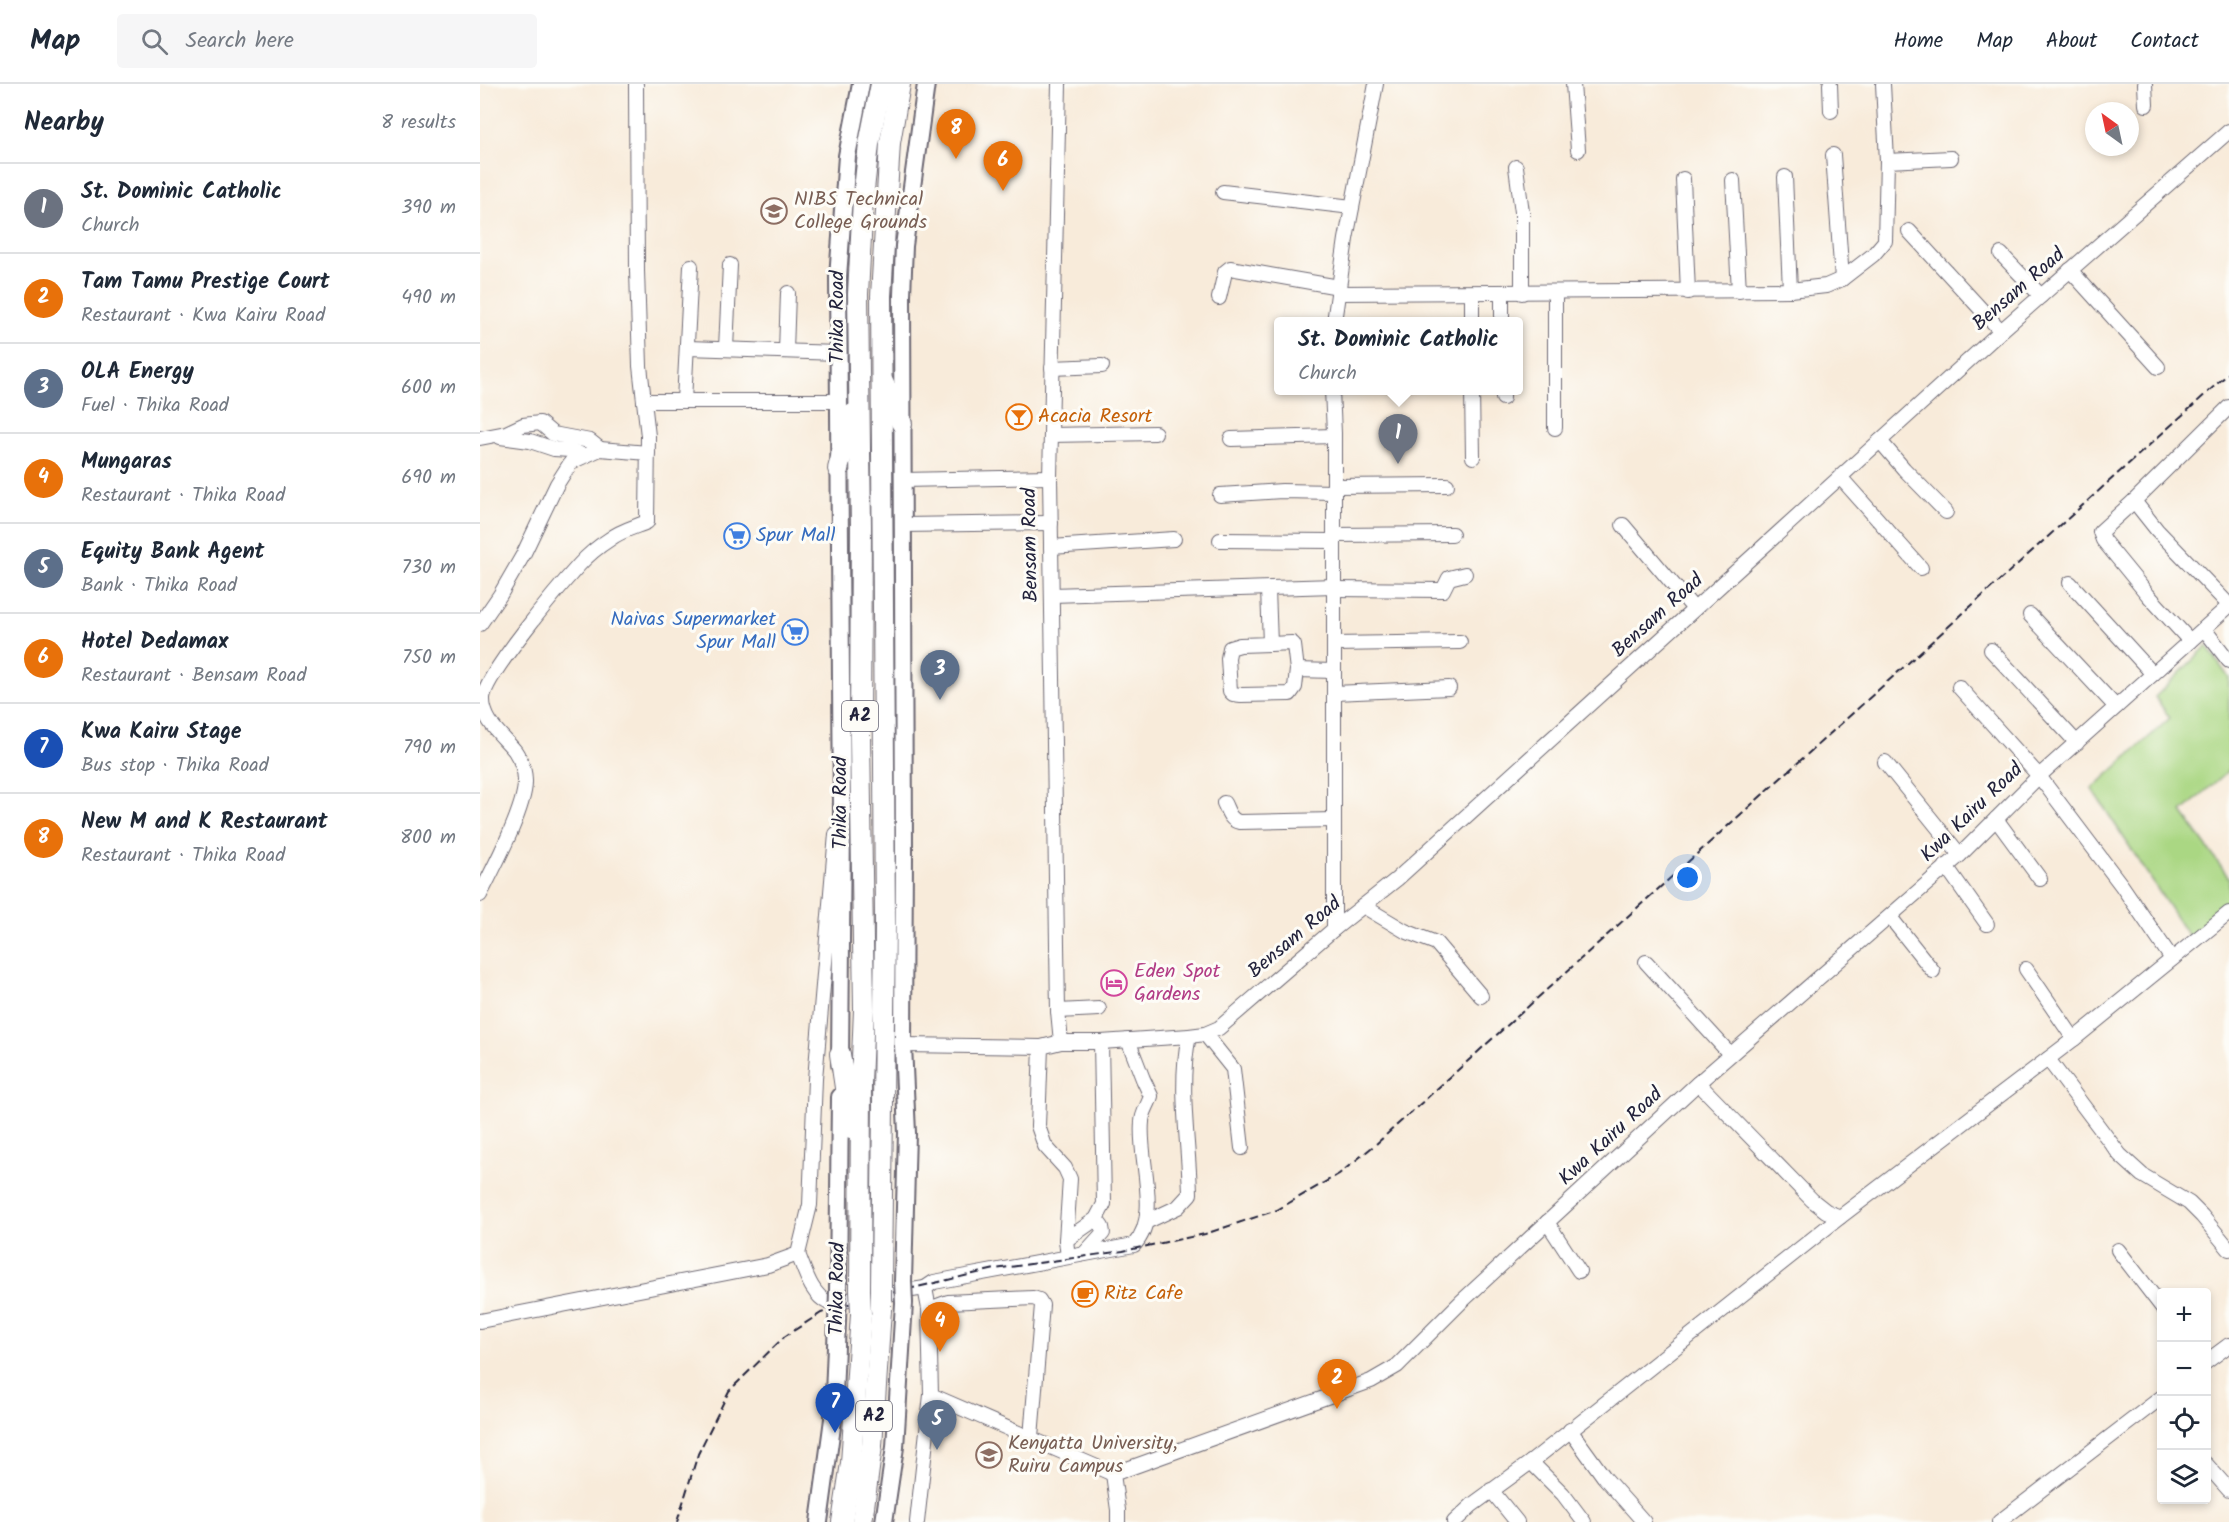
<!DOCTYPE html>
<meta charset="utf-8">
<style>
:root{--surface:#fff;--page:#f6f6f7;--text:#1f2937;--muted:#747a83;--line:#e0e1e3;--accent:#ea580c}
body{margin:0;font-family:Kalam,sans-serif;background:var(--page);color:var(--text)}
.controls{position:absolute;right:18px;bottom:18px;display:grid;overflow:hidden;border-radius:6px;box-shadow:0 3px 9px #0003}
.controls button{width:54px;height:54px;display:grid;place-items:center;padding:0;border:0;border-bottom:2px solid var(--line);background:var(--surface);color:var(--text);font:30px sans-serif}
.compass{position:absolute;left:1605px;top:18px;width:54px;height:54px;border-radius:50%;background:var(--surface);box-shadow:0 3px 9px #0003;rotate:327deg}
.you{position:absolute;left:1208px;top:794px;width:21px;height:21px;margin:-15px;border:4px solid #fff;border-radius:50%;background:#1a73e8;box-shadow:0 0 0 9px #1a73e833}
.badge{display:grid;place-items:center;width:39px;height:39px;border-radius:50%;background:var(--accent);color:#fff;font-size:20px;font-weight:700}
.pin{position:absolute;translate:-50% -50px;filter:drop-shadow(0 2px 3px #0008)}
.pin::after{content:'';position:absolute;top:32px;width:21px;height:18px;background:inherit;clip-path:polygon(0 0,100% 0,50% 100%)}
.popup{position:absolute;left:794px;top:233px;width:249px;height:78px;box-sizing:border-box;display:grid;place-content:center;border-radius:6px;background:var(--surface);filter:drop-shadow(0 2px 4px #0005);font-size:20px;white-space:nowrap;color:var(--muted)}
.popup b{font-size:22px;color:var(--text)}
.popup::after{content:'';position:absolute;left:50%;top:100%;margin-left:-12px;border:12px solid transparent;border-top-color:var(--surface)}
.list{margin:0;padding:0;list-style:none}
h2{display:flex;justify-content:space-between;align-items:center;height:78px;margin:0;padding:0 24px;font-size:26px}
h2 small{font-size:20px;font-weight:400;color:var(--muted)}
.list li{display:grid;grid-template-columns:39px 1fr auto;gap:18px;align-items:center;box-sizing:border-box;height:90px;padding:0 24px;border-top:2px solid var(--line)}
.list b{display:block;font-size:22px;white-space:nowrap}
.list p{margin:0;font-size:20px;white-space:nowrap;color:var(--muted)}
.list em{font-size:20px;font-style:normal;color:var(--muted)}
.icon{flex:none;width:33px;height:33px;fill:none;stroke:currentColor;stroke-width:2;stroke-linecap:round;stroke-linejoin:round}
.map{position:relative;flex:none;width:1749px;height:1438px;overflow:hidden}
header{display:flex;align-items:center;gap:36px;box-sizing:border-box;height:84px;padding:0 30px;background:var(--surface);border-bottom:2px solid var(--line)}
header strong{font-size:28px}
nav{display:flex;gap:33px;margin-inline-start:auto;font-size:21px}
.search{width:420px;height:54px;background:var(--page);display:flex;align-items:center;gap:15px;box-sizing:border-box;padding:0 21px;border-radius:6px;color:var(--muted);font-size:22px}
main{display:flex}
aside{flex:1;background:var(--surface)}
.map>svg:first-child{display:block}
.green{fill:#aad783;stroke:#667c5f;stroke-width:1.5}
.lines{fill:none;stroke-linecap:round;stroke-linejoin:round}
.minor-casing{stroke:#6d6873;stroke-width:16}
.major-casing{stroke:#6d6873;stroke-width:20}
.highway-casing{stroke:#6d6873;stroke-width:22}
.minor{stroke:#fff;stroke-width:14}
.major{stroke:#fff;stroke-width:16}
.highway{stroke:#fff;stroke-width:20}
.rail{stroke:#22223b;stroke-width:2;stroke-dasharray:9 4.5;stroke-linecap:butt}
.major-bridge-casing{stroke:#6d6873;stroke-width:20;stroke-linecap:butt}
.highway-bridge-casing{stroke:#6d6873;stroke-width:22;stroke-linecap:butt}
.major-bridge{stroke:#fff;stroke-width:16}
.highway-bridge{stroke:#fff;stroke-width:20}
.labels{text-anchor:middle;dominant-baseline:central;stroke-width:6;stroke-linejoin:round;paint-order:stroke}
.shield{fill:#fdfcf7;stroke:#646373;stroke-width:1.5}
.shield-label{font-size:18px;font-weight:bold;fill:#22223b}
.education-label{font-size:20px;fill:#785e54;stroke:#fdfcf7;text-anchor:start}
.street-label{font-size:20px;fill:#22223b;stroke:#fdfcf7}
.food-label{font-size:20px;fill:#c56008;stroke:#fdfcf7;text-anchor:start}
.shop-label{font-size:20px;fill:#366cbe;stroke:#fdfcf7;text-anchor:start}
.hotel-label{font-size:20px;fill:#b23c85;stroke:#fdfcf7;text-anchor:start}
</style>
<header>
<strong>Map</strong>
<div class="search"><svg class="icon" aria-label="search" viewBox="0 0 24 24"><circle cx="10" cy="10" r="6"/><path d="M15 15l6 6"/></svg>Search here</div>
<nav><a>Home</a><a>Map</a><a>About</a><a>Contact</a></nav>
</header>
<main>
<aside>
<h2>Nearby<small>8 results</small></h2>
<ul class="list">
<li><span class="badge" style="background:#6b7280">1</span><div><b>St. Dominic Catholic</b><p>Church</p></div><em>390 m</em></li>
<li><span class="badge" style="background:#e8710a">2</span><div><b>Tam Tamu Prestige Court</b><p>Restaurant · Kwa Kairu Road</p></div><em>490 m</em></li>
<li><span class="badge" style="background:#5c6f8a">3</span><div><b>OLA Energy</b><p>Fuel · Thika Road</p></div><em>600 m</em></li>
<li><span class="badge" style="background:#e8710a">4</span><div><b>Mungaras</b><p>Restaurant · Thika Road</p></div><em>690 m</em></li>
<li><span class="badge" style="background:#5c6f8a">5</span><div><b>Equity Bank Agent</b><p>Bank · Thika Road</p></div><em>730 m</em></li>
<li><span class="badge" style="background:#e8710a">6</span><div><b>Hotel Dedamax</b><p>Restaurant · Bensam Road</p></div><em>750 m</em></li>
<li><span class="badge" style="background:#1a4fb4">7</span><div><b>Kwa Kairu Stage</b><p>Bus stop · Thika Road</p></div><em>790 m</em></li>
<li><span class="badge" style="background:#e8710a">8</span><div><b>New M and K Restaurant</b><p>Restaurant · Thika Road</p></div><em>800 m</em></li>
</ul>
</aside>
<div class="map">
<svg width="1749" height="1438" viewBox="0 0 1749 1438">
<rect width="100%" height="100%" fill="#fdfcf7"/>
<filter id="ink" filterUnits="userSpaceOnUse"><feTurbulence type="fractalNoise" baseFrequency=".0167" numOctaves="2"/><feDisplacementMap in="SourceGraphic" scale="12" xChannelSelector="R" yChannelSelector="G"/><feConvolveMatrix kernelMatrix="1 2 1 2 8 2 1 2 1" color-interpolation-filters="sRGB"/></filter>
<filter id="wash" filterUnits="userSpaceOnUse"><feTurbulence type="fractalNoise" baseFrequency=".008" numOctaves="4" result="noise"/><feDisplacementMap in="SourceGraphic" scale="24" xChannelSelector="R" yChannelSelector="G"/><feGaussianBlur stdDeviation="1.35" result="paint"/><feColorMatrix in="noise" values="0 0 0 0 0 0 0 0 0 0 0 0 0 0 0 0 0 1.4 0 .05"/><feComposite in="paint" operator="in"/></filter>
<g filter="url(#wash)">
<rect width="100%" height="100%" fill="#f8ebda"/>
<path class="green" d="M 1727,562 L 1749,594 L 1749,686 L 1702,728 L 1749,794 L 1749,822 L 1710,855 L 1612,705 L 1690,634 L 1675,613 Z"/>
</g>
<g filter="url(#ink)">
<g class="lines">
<g class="minor-casing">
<g id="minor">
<path d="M 579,0 L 570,393 L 578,927 L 581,958 L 621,958 L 709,952 L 725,950 L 739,944 L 854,845 L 917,795 L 1521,247 L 1749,47"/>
<path d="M 1093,0 L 1098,66"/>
<path d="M 1350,0 L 1351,27"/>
<path d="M 1665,0 L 1666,21"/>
<path d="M 1353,71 L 1362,195"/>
<path d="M 1407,77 L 1471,74"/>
<path d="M 1036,83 L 1042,128 L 1042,209"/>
<path d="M 1305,93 L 1310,206"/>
<path d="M 1203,95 L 1208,208"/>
<path d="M 1253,96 L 1259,207"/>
<path d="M 743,108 L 872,123"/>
<path d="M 1429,147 L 1521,247"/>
<path d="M 1521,170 L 1561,212"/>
<path d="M 1590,186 L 1678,283"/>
<path d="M 858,209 L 1310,206 L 1346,202 L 1362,195 L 1393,171 L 1405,157 L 1407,77 L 1403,0"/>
<path d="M 992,209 L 992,238"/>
<path d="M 1022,209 L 1022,238"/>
<path d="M 739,214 L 745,188 L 750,184 L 859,203"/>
<path d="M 854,238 L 866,155 L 896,0"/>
<path d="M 207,264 L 358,269"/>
<path d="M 246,264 L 250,181"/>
<path d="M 306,267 L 308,209"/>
<path d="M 572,284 L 622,282"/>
<path d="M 852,306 L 854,349 L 854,845"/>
<path d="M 992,306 L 993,373"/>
<path d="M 1023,306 L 1023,314"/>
<path d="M 164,317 L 358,317"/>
<path d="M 204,317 L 211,182"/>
<path d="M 1075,344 L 1075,209"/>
<path d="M 571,351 L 675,349"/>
<path d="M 20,353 L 50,357 L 74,365 L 90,366 L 105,372"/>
<path d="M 0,354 L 26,349 L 43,341 L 60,339 L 73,350 L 110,357 L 120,365"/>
<path d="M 751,355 L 854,352"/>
<path d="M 1400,357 L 1424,385 L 1466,428"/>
<path d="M 1360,393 L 1441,484"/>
<path d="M 423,396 L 570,393"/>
<path d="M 854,402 L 967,401"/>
<path d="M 740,411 L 802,407 L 854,408"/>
<path d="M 1654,417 L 1677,446 L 1749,521"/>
<path d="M 422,441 L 571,439"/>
<path d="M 1143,441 L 1214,525"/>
<path d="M 854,451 L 972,450"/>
<path d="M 740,456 L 854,457"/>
<path d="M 571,463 L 694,455"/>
<path d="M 1590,499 L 1673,590"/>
<path d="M 788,505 L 790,560 L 760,561 L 750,564 L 748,574 L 750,607 L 753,610 L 761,611 L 810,610 L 815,603 L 817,586 L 854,587"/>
<path d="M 854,505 L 963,506 L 969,494 L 985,490"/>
<path d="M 572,511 L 854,502"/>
<path d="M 1550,531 L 1636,623"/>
<path d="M 0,540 L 20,511 L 43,471 L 77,400 L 91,378 L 120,365 L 168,369"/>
<path d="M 1724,545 L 1749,577"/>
<path d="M 1710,557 L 1668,511 L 1623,456 L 1620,448 L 1654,417 L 1749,323"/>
<path d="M 790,560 L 812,559 L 814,561 L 817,586"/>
<path d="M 854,560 L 980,558"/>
<path d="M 1511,566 L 1597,659"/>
<path d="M 1479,603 L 1559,692 L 1642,802 L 1692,875"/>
<path d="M 854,609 L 969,604"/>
<path d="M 1405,678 L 1480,771"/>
<path d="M 744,719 C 748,727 750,736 759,738 L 854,736"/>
<path d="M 1516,735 L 1560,795"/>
<path d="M 1466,782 L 1507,840"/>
<path d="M 0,811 C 13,785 46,723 45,697 C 45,686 41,676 35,667 C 22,651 2,637 3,614 C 5,591 80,502 99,481 C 107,472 119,462 130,455 C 140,447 155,443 167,438 L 168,352 L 160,282 L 157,187 L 156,0"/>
<path d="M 883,822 L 925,847 L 956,859 L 1001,912"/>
<path d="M 1410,833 L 1453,887"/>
<path d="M 1166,878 L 1250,970"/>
<path d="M 1546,885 L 1594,955"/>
<path d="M 578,927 L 619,925"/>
<path d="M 725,950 L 753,985 L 762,1064"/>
<path d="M 581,958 L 561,963 L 558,1042 L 565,1062 L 585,1084 L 590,1095 L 586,1156 L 588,1173"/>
<path d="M 423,961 L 561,963"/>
<path d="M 1568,975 L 1640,1071 L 1662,1091 L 1709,1119 L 1722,1132 L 1749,1165"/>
<path d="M 1218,999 L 1332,1116 L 1346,1127 L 1360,1133"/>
<path d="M 666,1138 L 698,1123 L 710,1110 C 709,1059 698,1001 709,952"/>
<path d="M 1067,1138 L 1099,1187"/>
<path d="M 586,1156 L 616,1135 L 624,1120 L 621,958"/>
<path d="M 1638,1166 L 1682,1223"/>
<path d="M 318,1170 C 325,1187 331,1211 349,1219 L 445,1204"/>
<path d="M 604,1170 L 623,1149 L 622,1143 L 616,1135"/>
<path d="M 449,1225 L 445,1204 L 454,1198 L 654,1161 C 682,1131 658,1075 662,1038 C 662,1029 669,1020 671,1012 L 663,995 L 648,956"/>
<path d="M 0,1237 L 288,1181 L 318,1170 L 330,1121 L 335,995 L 356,750"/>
<path d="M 1726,1278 L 1749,1261"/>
<path d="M 451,1311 L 633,1390 L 891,1297 L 917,1282 L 981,1218 L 1218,999 L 1480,771 L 1559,692 L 1749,522"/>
<path d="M 1090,1346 L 1124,1393 L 1164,1438"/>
<path d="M 1051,1378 L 1083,1410 L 1104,1438"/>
<path d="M 1726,1380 L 1749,1406"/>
<path d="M 633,1390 L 638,1426 L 638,1438"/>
<path d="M 1011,1406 L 1037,1438"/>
<path d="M 437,1438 L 451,1311 L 449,1225 L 468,1218 L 553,1214 L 559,1216 L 562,1221 L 551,1353"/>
<path d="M 974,1438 L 992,1421 L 1051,1378 L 1360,1133 L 1594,955 L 1749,829"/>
<path d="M 1519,1438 L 1682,1313"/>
</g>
</g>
<g class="major-casing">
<g id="major">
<path d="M 360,981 L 362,731 L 358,193 L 367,72 L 381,0"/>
<path d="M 423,1197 L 427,1049 L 423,961 L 424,768 L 422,211 L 424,162 L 446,0"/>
<path d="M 358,1207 L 360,1013"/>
<path d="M 339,1438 L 353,1335 L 357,1238"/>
<path d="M 404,1438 L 415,1363 L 424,1219"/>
</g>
</g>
<g class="highway-casing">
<g id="highway">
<path d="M 403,298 L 422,340"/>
<path d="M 358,385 L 373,330"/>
<path d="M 360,970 L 371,1044"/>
<path d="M 401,1201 L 405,840 L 401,212 L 410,59 L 420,0"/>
<path d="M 380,1206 L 381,1000 L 384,925 L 380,652 L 381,442 L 378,210 L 383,115 L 389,60 L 401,0"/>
<path d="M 362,1438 L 371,1379 L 381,1230"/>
<path d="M 382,1438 L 392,1362 L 401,1226"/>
</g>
</g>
<use href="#minor" class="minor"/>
<use href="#major" class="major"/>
<use href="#highway" class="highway"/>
<path class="rail" d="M 197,1438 L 218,1370 L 249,1307 L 304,1253 L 341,1229 L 381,1216 L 515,1185 L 643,1167 L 725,1150 L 797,1126 L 859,1090 L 896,1060 L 1749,289"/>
<g class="major-bridge-casing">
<g id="major-bridge">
<path d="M 423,1197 L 424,1219"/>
<path d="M 357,1238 L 358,1207"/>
</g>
</g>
<g class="highway-bridge-casing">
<g id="highway-bridge">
<path d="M 380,1206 L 381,1230"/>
<path d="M 401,1226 L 401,1201"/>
</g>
</g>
<use href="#major-bridge" class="major-bridge"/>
<use href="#highway-bridge" class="highway-bridge"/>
</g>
</g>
<defs>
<g id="university-ring" transform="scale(1.35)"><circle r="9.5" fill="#fdfcf7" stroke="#8d6e63" stroke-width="1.5"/><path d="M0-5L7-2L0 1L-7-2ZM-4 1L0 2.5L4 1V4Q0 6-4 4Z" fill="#8d6e63"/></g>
<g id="bar-ring" transform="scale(1.35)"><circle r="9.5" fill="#fdfcf7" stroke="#e8710a" stroke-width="1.5"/><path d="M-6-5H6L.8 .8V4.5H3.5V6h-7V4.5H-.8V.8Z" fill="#e8710a"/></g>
<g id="supermarket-ring" transform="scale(1.35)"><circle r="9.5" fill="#fdfcf7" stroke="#3f7fe0" stroke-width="1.5"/><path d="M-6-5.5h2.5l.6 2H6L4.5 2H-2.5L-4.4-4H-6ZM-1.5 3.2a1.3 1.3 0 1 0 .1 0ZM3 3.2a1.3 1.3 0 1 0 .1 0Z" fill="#3f7fe0"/></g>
<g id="hotel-ring" transform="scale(1.35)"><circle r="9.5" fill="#fdfcf7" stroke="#d1479c" stroke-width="1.5"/><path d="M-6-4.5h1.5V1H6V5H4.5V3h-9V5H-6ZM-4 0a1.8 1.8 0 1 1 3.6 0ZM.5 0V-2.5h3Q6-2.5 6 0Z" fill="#d1479c"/></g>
<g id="cafe-ring" transform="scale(1.35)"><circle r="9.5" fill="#fdfcf7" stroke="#e8710a" stroke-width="1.5"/><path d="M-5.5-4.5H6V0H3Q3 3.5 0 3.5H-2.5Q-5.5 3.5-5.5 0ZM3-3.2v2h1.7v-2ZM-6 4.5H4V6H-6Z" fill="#e8710a"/></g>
</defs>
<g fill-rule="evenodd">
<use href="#university-ring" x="294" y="127"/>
<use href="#bar-ring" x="539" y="333"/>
<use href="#supermarket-ring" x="257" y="452"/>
<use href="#supermarket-ring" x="315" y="548"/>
<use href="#hotel-ring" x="634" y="899"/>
<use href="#cafe-ring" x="605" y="1210"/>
<use href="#university-ring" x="509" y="1371"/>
</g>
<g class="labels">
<g class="shield">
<rect x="362" y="617" width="36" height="30" rx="4.5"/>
<rect x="376" y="1317" width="36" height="30" rx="4.5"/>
</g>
<g class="shield-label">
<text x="380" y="632">A2</text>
<text x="394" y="1332">A2</text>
</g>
<g class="education-label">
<text x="314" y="116">NIBS Technical<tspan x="314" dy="23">College Grounds</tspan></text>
<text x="528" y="1360">Kenyatta University,<tspan x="528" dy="23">Ruiru Campus</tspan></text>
</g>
<g class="street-label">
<text transform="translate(1539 206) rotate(-41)">Bensam Road</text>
<text transform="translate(358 233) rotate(-90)">Thika Road</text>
<text transform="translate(551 461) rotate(-91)">Bensam Road</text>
<text transform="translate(1178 532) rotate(-42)">Bensam Road</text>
<text transform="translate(361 719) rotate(-90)">Thika Road</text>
<text transform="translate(1492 729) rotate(-44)">Kwa Kairu Road</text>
<text transform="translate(815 854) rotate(-40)">Bensam Road</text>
<text transform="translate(1131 1053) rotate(-43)">Kwa Kairu Road</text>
<text transform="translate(358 1205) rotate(-89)">Thika Road</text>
</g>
<g class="food-label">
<text x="558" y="333">Acacia Resort</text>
<text x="624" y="1210">Ritz Cafe</text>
</g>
<g class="shop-label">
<text x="276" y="452">Spur Mall</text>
<text x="296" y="536" text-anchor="end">Naivas Supermarket<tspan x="296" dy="23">Spur Mall</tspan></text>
</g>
<g class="hotel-label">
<text x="654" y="888">Eden Spot<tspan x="654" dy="23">Gardens</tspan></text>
</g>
</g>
</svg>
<div class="controls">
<button>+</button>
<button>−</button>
<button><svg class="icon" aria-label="locate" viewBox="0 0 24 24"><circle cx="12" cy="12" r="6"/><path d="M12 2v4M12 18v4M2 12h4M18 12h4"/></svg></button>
<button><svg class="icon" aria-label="layers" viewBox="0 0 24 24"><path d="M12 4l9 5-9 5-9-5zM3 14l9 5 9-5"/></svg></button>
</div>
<svg class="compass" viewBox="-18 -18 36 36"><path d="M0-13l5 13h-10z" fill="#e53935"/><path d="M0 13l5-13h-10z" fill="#747a83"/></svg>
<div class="you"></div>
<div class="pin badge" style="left:918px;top:380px;background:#6b7280">1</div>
<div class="popup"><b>St. Dominic Catholic</b>Church</div>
<div class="pin badge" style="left:857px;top:1325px;background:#e8710a">2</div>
<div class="pin badge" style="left:460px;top:616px;background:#5c6f8a">3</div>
<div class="pin badge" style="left:460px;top:1268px;background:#e8710a">4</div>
<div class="pin badge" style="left:457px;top:1366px;background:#5c6f8a">5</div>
<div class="pin badge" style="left:523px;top:107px;background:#e8710a">6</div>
<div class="pin badge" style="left:355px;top:1349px;background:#1a4fb4">7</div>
<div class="pin badge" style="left:476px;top:75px;background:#e8710a">8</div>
</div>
</main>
